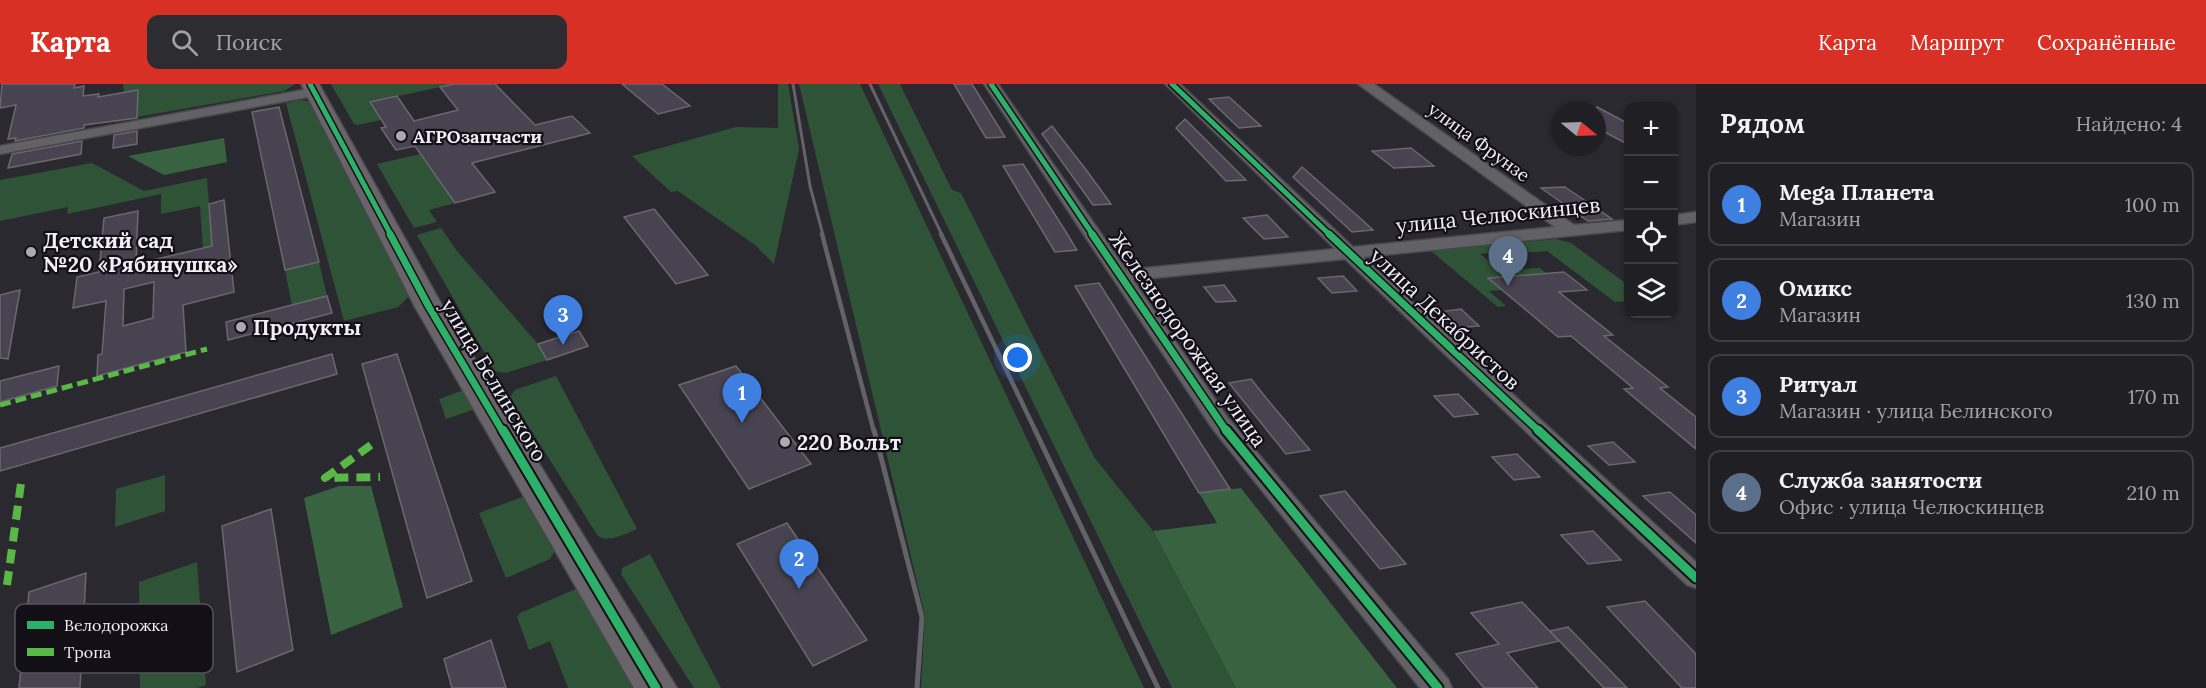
<!DOCTYPE html>
<html lang="ru">
<meta charset="utf-8">
<style>
:root{--surface:#201f24;--page:#2d2c31;--text:#f1f3f6;--muted:#a2a2a6;--line:#3d3d41;--accent:#d93025}
body{margin:0;font-family:Lora,serif;background:var(--page);color:var(--text)}
.controls{position:absolute;right:18px;top:18px;display:grid;overflow:hidden;border-radius:12px;box-shadow:0 2px 4px #0004}
.controls button{width:54px;height:54px;display:grid;place-items:center;padding:0;border:0;border-bottom:2px solid var(--line);background:var(--surface);color:var(--text);font:30px sans-serif}
.compass{position:absolute;left:1552px;top:18px;width:54px;height:54px;border-radius:50%;background:var(--surface);box-shadow:0 2px 4px #0004;rotate:109deg}
.you{position:absolute;left:1018px;top:274px;width:21px;height:21px;margin:-15px;border:4px solid #fff;border-radius:50%;background:#1a73e8;box-shadow:0 0 0 9px #1a73e833}
.badge{display:grid;place-items:center;width:39px;height:39px;border-radius:50%;background:var(--accent);color:#fff;font-size:20px;font-weight:700}
.pin{position:absolute;translate:-50% -50px;filter:drop-shadow(0 2px 3px #0008)}
.pin::after{content:'';position:absolute;top:32px;width:21px;height:18px;background:inherit;clip-path:polygon(0 0,100% 0,50% 100%)}
.list{margin:0;padding:0;list-style:none}
h2{display:flex;justify-content:space-between;align-items:center;height:78px;margin:0;padding:0 24px;font-size:26px}
h2 small{font-size:20px;font-weight:400;color:var(--muted)}
.list li{display:grid;grid-template-columns:39px 1fr auto;gap:18px;align-items:center;box-sizing:border-box;height:84px;margin:0 12px 12px;padding:0 12px;border:2px solid var(--line);border-radius:12px}
.list b{display:block;font-size:22px;white-space:nowrap}
.list p{margin:0;font-size:20px;white-space:nowrap;color:var(--muted)}
.list em{font-size:20px;font-style:normal;color:var(--muted)}
.icon{flex:none;width:33px;height:33px;fill:none;stroke:currentColor;stroke-width:2;stroke-linecap:round;stroke-linejoin:round}
.map{position:relative;flex:none;width:1696px;height:604px;overflow:hidden}
header{display:flex;align-items:center;gap:36px;box-sizing:border-box;height:84px;padding:0 30px;background:var(--accent);color:#fff}
header strong{font-size:28px}
nav{display:flex;gap:33px;margin-inline-start:auto;font-size:21px}
.search{width:420px;height:54px;background:var(--page);display:flex;align-items:center;gap:15px;box-sizing:border-box;padding:0 21px;border-radius:12px;color:var(--muted);font-size:22px}
main{display:flex}
aside{flex:1;background:var(--surface)}
.map>svg:first-child{display:block}
.green{fill:#2f5336}
.forest{fill:#386240}
.building{fill:#474350;stroke:#6a686e;stroke-width:1.5;fill-rule:evenodd}
.lines{fill:none;stroke-linecap:round;stroke-linejoin:round}
.street-casing{stroke:#48474d;stroke-width:3}
.secondary-casing{stroke:#48474d;stroke-width:3}
.street{fill:#626166;fill-rule:evenodd}
.secondary{fill:#68646a;fill-rule:evenodd}
.rail-far2{stroke:#636267;stroke-width:3}
.rail-far1{stroke:#636267;stroke-width:4.5}
.rail{stroke:#636267;stroke-width:5}
.quiet-far1{stroke:#58b947;stroke-width:5;stroke-dasharray:11 5;stroke-linecap:butt}
.quiet{stroke:#58b947;stroke-width:8;stroke-dasharray:14 8;stroke-linecap:butt}
.cycleway-far2-casing{stroke:#121016;stroke-width:8}
.cycleway-far1-casing{stroke:#121016;stroke-width:10}
.cycleway-casing{stroke:#121016;stroke-width:13}
.cycleway-far2{stroke:#2db169;stroke-width:5}
.cycleway-far1{stroke:#2db169;stroke-width:7}
.cycleway{stroke:#2db169;stroke-width:9}
.poi-dot{fill:#aba9b1;stroke:#121016;stroke-width:2}
.labels{text-anchor:middle;dominant-baseline:central;stroke-width:4.5;stroke-linejoin:round;paint-order:stroke}
.far-poi-label{font-size:18px;font-weight:bold;fill:#f0eef7;stroke:#121016;text-anchor:start}
.far-street-label{font-size:18px;fill:#f0eef7;stroke:#121016}
.street-label{font-size:21px;fill:#f0eef7;stroke:#121016}
.poi-label{font-size:21px;font-weight:bold;fill:#f0eef7;stroke:#121016;text-anchor:start}
.key{fill:#121016;stroke:#55535a;stroke-width:1.5}
.key-label{font-size:16px;fill:#f0eef7}
</style>
<header>
<strong>Карта</strong>
<div class="search"><svg class="icon" aria-label="search" viewBox="0 0 24 24"><circle cx="10" cy="10" r="6"/><path d="M15 15l6 6"/></svg>Поиск</div>
<nav><a>Карта</a><a>Маршрут</a><a>Сохранённые</a></nav>
</header>
<main>
<div class="map">
<svg width="1696" height="604" viewBox="0 0 1696 604">
<rect width="100%" height="100%" fill="#2b2930"/>
<g class="green">
<path d="M 123,0 L 295,0 L 284,7 L 137,33 L 137,6 L 124,8 Z"/>
<path d="M 331,0 L 454,0 L 371,18 L 381,36 L 357,41 L 354,40 Z"/>
<path d="M 778,0 L 788,0 L 799,65 L 774,180 L 755,161 L 678,107 L 671,108 L 632,72 L 736,43 L 778,44 Z"/>
<path d="M 799,0 L 860,0 L 1144,604 L 921,604 L 925,532 Z"/>
<path d="M 878,0 L 900,0 L 952,106 L 961,109 L 1094,373 L 1153,447 L 1236,604 L 1172,604 Z"/>
<path d="M 301,16 L 311,18 L 411,210 L 398,223 L 344,237 L 286,19 Z"/>
<path d="M 420,70 L 455,119 L 429,126 L 437,138 L 414,144 L 377,80 Z"/>
<path d="M 92,79 L 144,107 L 207,94 L 212,162 L 203,165 L 200,122 L 161,130 L 161,110 L 67,130 L 68,123 L 0,137 L 0,96 Z"/>
<path d="M 441,144 L 457,167 L 538,260 L 547,276 L 506,289 L 495,287 L 417,151 Z"/>
<path d="M 1556,155 L 1571,159 L 1628,201 L 1628,217 L 1615,218 L 1547,167 L 1521,169 L 1517,166 L 1480,170 L 1501,186 L 1540,184 L 1546,189 L 1489,194 L 1502,206 L 1489,207 L 1506,222 L 1498,223 L 1431,167 Z"/>
<path d="M 319,178 L 327,212 L 292,221 L 285,186 Z"/>
<path d="M 556,292 L 637,445 C 624,450 610,459 598,452 L 510,313 L 515,306 Z"/>
<path d="M 464,306 L 475,325 L 446,335 L 439,315 Z"/>
<path d="M 165,391 L 165,427 L 115,443 L 116,405 Z"/>
<path d="M 525,412 L 556,465 L 550,475 L 506,494 L 479,429 Z"/>
<path d="M 650,470 L 721,604 L 694,604 L 621,490 L 622,484 Z"/>
<path d="M 197,478 L 206,601 L 197,604 L 140,604 L 139,498 Z"/>
<path d="M 578,504 L 636,604 L 568,604 L 550,557 L 529,566 L 517,533 L 520,529 Z"/>
</g>
<g class="forest">
<path d="M 224,54 L 227,78 L 164,91 L 128,72 Z"/>
<path d="M 339,402 L 371,402 L 403,523 L 331,551 L 304,414 Z"/>
<path d="M 1241,404 L 1397,604 L 1236,604 L 1153,447 L 1217,439 L 1199,409 Z"/>
</g>
<g class="building">
<path d="M 2,0 L 75,0 L 74,4 L 84,2 L 83,12 L 99,10 L 98,13 L 138,6 L 137,34 L 84,41 L 84,44 L 15,57 L 16,54 L 8,55 L 16,21 L 0,24 Z"/>
<path d="M 454,0 L 495,0 L 535,41 L 572,32 L 590,49 L 472,79 L 495,108 L 455,119 L 415,62 L 396,66 L 381,44 L 386,43 L 370,18 L 397,12 L 414,37 L 458,26 L 440,3 Z"/>
<path d="M 622,0 L 662,0 L 690,22 L 658,30 Z"/>
<path d="M 954,0 L 972,0 L 1005,53 L 986,54 Z"/>
<path d="M 1229,13 L 1261,42 L 1239,44 L 1209,15 Z"/>
<path d="M 279,23 L 319,178 L 285,186 L 252,28 Z"/>
<path d="M 1597,23 L 1629,40 L 1629,61 L 1597,44 Z"/>
<path d="M 1185,35 L 1246,96 L 1226,97 L 1176,44 Z"/>
<path d="M 1052,42 L 1087,87 L 1111,120 L 1093,121 L 1042,50 Z"/>
<path d="M 137,47 L 137,60 L 113,64 L 114,51 Z"/>
<path d="M 82,57 L 81,70 L 8,84 L 12,70 Z"/>
<path d="M 1411,64 L 1434,82 L 1394,84 L 1372,67 Z"/>
<path d="M 1023,80 L 1066,148 L 1077,166 L 1055,168 L 1003,82 Z"/>
<path d="M 1302,83 L 1360,134 L 1373,146 L 1352,148 L 1293,93 Z"/>
<path d="M 1565,103 L 1612,135 L 1588,137 L 1541,104 Z"/>
<path d="M 224,116 L 234,208 L 183,221 L 186,268 L 97,292 L 98,271 L 102,270 L 106,217 L 73,224 L 77,193 L 99,188 L 104,134 L 138,127 L 136,180 L 212,162 L 209,120 ZM 154,198 L 153,234 L 123,242 L 124,205 Z"/>
<path d="M 654,125 L 708,191 L 676,200 L 624,133 Z"/>
<path d="M 1267,131 L 1288,153 L 1264,155 L 1243,134 Z"/>
<path d="M 1564,188 L 1587,206 L 1559,208 L 1613,251 L 1604,252 L 1668,303 L 1660,304 L 1696,333 L 1696,365 L 1624,305 L 1633,304 L 1571,252 L 1558,253 L 1488,194 Z"/>
<path d="M 1343,192 L 1357,207 L 1332,209 L 1318,194 Z"/>
<path d="M 1099,199 L 1166,305 L 1230,405 L 1199,409 L 1075,202 Z"/>
<path d="M 1224,201 L 1236,217 L 1216,218 L 1204,203 Z"/>
<path d="M 20,206 L 8,275 L 0,274 L 0,211 Z"/>
<path d="M 327,212 L 332,229 L 228,256 L 226,238 Z"/>
<path d="M 1461,225 L 1479,242 L 1457,244 L 1439,228 Z"/>
<path d="M 579,247 L 588,262 L 547,276 L 538,260 Z"/>
<path d="M 332,270 L 337,290 L 0,387 L 0,364 Z"/>
<path d="M 397,270 L 472,497 L 427,514 L 362,280 Z"/>
<path d="M 59,282 L 57,302 L 0,318 L 0,297 Z"/>
<path d="M 736,282 L 811,380 L 749,405 L 679,301 Z"/>
<path d="M 1251,295 L 1267,315 L 1310,366 L 1286,370 L 1229,299 Z"/>
<path d="M 1458,310 L 1478,330 L 1454,333 L 1434,312 Z"/>
<path d="M 1613,358 L 1635,378 L 1609,381 L 1588,362 Z"/>
<path d="M 1517,370 L 1540,393 L 1514,396 L 1492,373 Z"/>
<path d="M 1345,407 L 1383,453 L 1406,480 L 1380,485 L 1320,412 Z"/>
<path d="M 1670,408 L 1696,431 L 1696,459 L 1643,412 Z"/>
<path d="M 271,425 L 293,566 L 237,588 L 222,442 Z"/>
<path d="M 787,439 L 867,556 L 813,582 L 737,460 Z"/>
<path d="M 1593,447 L 1621,476 L 1588,480 L 1561,451 Z"/>
<path d="M 86,489 L 80,604 L 19,604 L 29,508 Z"/>
<path d="M 1645,517 L 1696,570 L 1696,604 L 1682,604 L 1607,523 Z"/>
<path d="M 1522,518 L 1559,557 L 1507,569 L 1538,604 L 1484,604 L 1456,570 L 1499,560 L 1471,529 Z"/>
<path d="M 1568,543 L 1627,604 L 1604,604 L 1550,547 Z"/>
<path d="M 491,556 L 506,604 L 452,604 L 444,575 Z"/>
</g>
<g class="lines">
<g class="street-casing">
<g id="street">
<path d="M 984,0 L 998,0 L 1126,186 L 1335,165 L 1165,0 L 1180,0 L 1353,163 L 1555,143 L 1358,0 L 1374,0 L 1574,141 L 1628,136 L 1628,146 L 1363,173 L 1696,478 L 1696,504 L 1687,501 L 1345,175 L 1133,196 L 1228,334 L 1448,595 L 1452,604 L 1420,604 L 1212,344 Z"/>
<path d="M 314,4 L 321,8 L 319,11 L 0,70 L 0,62 Z"/>
<path d="M 1696,128 L 1696,138 L 1674,141 L 1674,131 Z"/>
</g>
</g>
<g class="secondary-casing">
<path id="secondary" d="M 301,0 L 319,0 L 443,223 L 677,604 L 634,604 L 415,223 Z"/>
</g>
<use href="#street" class="street"/>
<use href="#secondary" class="secondary"/>
<g class="rail-far2">
<path d="M 793,0 L 810,102 L 823,151"/>
<path d="M 870,0 L 942,151"/>
</g>
<g class="rail-far1">
<path d="M 822,150 L 874,348"/>
<path d="M 941,150 L 1036,348"/>
</g>
<g class="rail">
<path d="M 874,346 L 922,533 L 917,604"/>
<path d="M 1035,346 L 1158,604"/>
</g>
<path class="quiet-far1" d="M 0,321 L 207,265"/>
<g class="quiet">
<path d="M 371,361 L 325,394 L 380,393"/>
<path d="M 7,501 L 22,392"/>
</g>
<g class="cycleway-far2-casing">
<g id="cycleway-far2">
<path d="M 310,0 L 391,151"/>
<path d="M 991,0 L 1093,151"/>
<path d="M 1172,0 L 1330,151"/>
</g>
</g>
<g class="cycleway-far1-casing">
<g id="cycleway-far1">
<path d="M 390,150 L 429,223 L 503,348"/>
<path d="M 1092,150 L 1227,348"/>
<path d="M 1329,150 L 1540,348"/>
</g>
</g>
<g class="cycleway-casing">
<g id="cycleway">
<path d="M 503,346 L 656,604"/>
<path d="M 1226,346 L 1438,604"/>
<path d="M 1538,346 L 1696,494"/>
</g>
</g>
<use href="#cycleway-far2" class="cycleway-far2"/>
<use href="#cycleway-far1" class="cycleway-far1"/>
<use href="#cycleway" class="cycleway"/>
</g>
<g class="poi-dot">
<circle cx="401" cy="52" r="6"/>
<circle cx="31" cy="168" r="6"/>
<circle cx="241" cy="243" r="6"/>
<circle cx="785" cy="358" r="6"/>
</g>
<g class="labels">
<g class="far-poi-label">
<text x="413" y="52">АГРОзапчасти</text>
</g>
<g class="far-street-label">
<text transform="translate(1479 58) rotate(36)">улица Фрунзе</text>
</g>
<g class="street-label">
<text transform="translate(1498 131) rotate(-6)">улица Челюскинцев</text>
<text transform="translate(1445 235) rotate(43)">улица Декабристов</text>
<text transform="translate(1188 255) rotate(55)">Железнодорожная улица</text>
<text transform="translate(494 296) rotate(59)">улица Белинского</text>
</g>
<g class="poi-label">
<text x="43" y="156">Детский сад<tspan x="43" dy="24">№20 «Рябинушка»</tspan></text>
<text x="253" y="243">Продукты</text>
<text x="797" y="358">220 Вольт</text>
</g>
</g>
<rect x="15" y="520" width="198" height="69" rx="9" class="key"/>
<rect x="27" y="537" width="27" height="8" fill="#2db169"/>
<rect x="27" y="564" width="27" height="8" fill="#58b947"/>
<g class="key-label">
<text x="64" y="547">Велодорожка</text>
<text x="64" y="574">Тропа</text>
</g>
</svg>
<div class="controls">
<button>+</button>
<button>−</button>
<button><svg class="icon" aria-label="locate" viewBox="0 0 24 24"><circle cx="12" cy="12" r="6"/><path d="M12 2v4M12 18v4M2 12h4M18 12h4"/></svg></button>
<button><svg class="icon" aria-label="layers" viewBox="0 0 24 24"><path d="M12 4l9 5-9 5-9-5zM3 14l9 5 9-5"/></svg></button>
</div>
<svg class="compass" viewBox="-18 -18 36 36"><path d="M0-13l5 13h-10z" fill="#e53935"/><path d="M0 13l5-13h-10z" fill="#a2a2a6"/></svg>
<div class="you"></div>
<div class="pin badge" style="left:742px;top:339px;background:#3f7fe0">1</div>
<div class="pin badge" style="left:799px;top:505px;background:#3f7fe0">2</div>
<div class="pin badge" style="left:563px;top:261px;background:#3f7fe0">3</div>
<div class="pin badge" style="left:1508px;top:202px;background:#5c6f8a">4</div>
</div>
<aside>
<h2>Рядом<small>Найдено: 4</small></h2>
<ul class="list">
<li><span class="badge" style="background:#3f7fe0">1</span><div><b>Mega Планета</b><p>Магазин</p></div><em>100 m</em></li>
<li><span class="badge" style="background:#3f7fe0">2</span><div><b>Омикс</b><p>Магазин</p></div><em>130 m</em></li>
<li><span class="badge" style="background:#3f7fe0">3</span><div><b>Ритуал</b><p>Магазин · улица Белинского</p></div><em>170 m</em></li>
<li><span class="badge" style="background:#5c6f8a">4</span><div><b>Служба занятости</b><p>Офис · улица Челюскинцев</p></div><em>210 m</em></li>
</ul>
</aside>
</main>
